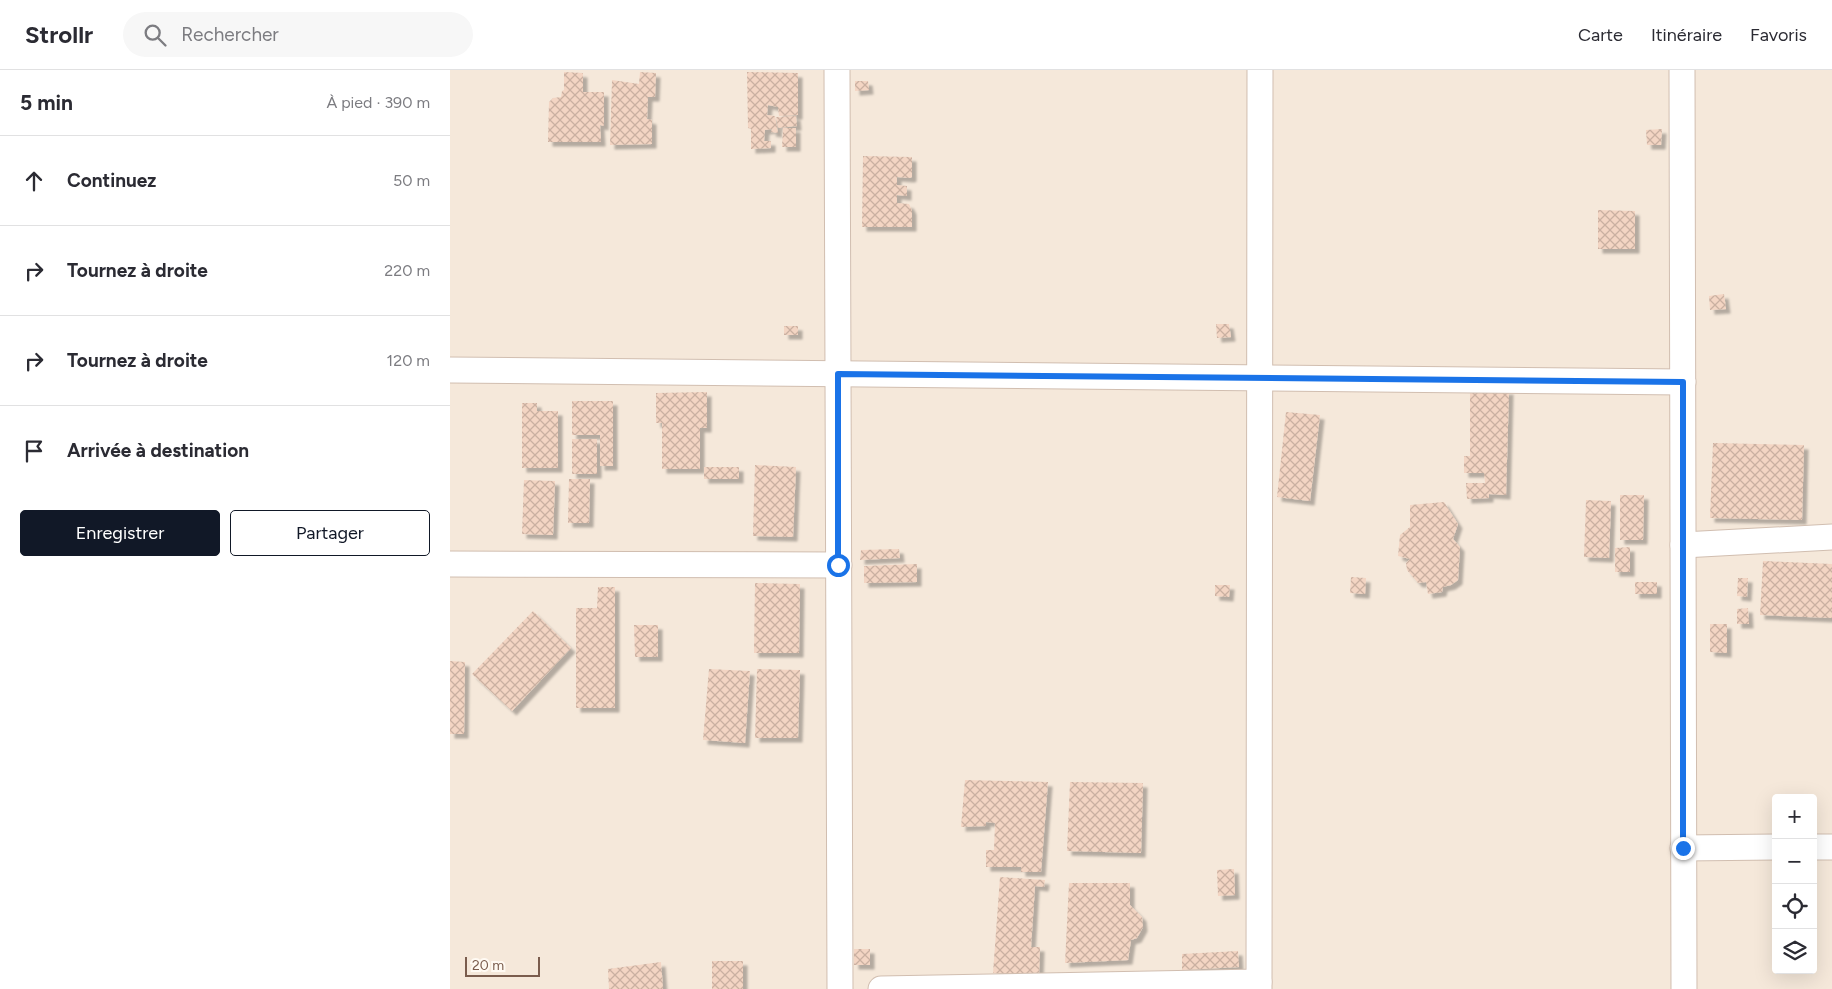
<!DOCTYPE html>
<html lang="fr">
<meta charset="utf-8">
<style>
:root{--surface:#fff;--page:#f7f7f7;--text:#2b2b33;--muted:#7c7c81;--line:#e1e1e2;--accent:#111827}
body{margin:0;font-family:Figtree,sans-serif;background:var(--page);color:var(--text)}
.controls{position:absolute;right:15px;bottom:15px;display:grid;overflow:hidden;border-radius:5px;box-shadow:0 5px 20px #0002}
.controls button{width:45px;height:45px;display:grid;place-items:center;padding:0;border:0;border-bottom:1px solid var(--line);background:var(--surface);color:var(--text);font:25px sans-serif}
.scale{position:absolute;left:15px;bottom:12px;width:75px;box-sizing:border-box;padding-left:5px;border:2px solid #7a5c4d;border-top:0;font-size:14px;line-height:18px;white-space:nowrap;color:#7a5c4d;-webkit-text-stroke:4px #fffaf3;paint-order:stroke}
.stop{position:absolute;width:15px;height:15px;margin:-11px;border:4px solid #1a73e8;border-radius:50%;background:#fff}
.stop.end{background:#1a73e8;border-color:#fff;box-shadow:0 1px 5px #0008}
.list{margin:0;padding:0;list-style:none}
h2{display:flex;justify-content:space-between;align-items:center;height:65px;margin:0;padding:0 20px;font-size:21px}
h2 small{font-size:16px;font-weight:400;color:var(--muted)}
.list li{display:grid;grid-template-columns:32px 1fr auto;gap:15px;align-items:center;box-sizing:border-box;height:90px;padding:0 20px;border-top:1px solid var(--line)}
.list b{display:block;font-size:19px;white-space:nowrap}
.list em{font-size:16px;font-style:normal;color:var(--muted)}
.actions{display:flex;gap:10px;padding:15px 20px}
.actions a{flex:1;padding:11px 0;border:1px solid var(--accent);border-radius:5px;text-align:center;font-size:18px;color:var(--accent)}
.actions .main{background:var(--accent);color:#fff}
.icon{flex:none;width:28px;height:28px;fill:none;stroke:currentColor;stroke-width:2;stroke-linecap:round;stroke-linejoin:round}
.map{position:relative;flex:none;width:1382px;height:919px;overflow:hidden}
header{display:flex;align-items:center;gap:30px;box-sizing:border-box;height:70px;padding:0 25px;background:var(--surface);border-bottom:1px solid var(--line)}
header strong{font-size:24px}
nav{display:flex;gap:28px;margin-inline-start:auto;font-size:18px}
.search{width:350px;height:45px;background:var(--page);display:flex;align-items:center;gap:12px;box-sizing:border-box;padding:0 18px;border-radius:28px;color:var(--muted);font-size:19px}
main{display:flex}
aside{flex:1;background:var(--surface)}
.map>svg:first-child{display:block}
.residential{fill:#f5e8da;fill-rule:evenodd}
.building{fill:url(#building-cross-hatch);filter:url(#shadow)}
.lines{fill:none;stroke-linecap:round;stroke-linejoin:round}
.street-casing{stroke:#d1beb0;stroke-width:27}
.street{stroke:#fff;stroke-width:25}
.route{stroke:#1a73e8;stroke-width:6}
</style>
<header>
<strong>Strollr</strong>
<div class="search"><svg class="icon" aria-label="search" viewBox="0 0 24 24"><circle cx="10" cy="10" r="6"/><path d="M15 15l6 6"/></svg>Rechercher</div>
<nav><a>Carte</a><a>Itinéraire</a><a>Favoris</a></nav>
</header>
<main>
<aside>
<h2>5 min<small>À pied · 390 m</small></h2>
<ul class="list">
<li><svg class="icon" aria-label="ahead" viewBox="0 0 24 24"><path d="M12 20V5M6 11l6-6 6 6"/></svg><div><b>Continuez</b></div><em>50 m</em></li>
<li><svg class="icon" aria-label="right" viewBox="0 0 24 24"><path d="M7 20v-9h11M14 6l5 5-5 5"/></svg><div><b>Tournez à droite</b></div><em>220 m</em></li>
<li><svg class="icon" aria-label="right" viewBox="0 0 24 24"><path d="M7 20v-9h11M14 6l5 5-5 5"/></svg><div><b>Tournez à droite</b></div><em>120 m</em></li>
<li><svg class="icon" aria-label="arrive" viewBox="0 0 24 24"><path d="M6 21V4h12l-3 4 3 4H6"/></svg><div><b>Arrivée à destination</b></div></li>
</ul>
<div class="actions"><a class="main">Enregistrer</a><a>Partager</a></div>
</aside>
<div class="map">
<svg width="1382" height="919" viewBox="0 0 1382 919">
<defs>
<pattern id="building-cross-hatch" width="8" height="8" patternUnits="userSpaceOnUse" patternTransform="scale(1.25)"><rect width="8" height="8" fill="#f3d5c3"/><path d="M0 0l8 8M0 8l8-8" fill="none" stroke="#cab0a1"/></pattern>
<filter id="shadow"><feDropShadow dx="4.5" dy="4.5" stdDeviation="1" flood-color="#0004"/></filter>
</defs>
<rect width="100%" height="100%" fill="#fdf6ec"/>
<path class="residential" d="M 0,0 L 1382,0 L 1382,919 L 0,919 ZM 1326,728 L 1363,728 L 1363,900 L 1326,900 Z"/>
<g class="building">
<path d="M 114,2 L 133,3 L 133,22 L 154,22 L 154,56 L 150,55 L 151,72 L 98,72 L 99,32 L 103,28 L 111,27 L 112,21 L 114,20 Z"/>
<path d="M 190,2 L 206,3 L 205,27 L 198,27 L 197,49 L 202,50 L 202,74 L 160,75 L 162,10 L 189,14 Z"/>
<path d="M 297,2 L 348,3 L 348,45 L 329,46 L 328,37 L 318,35 L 317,45 L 325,46 L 328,63 L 321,62 L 322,59 L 315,60 L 314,71 L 321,71 L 321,78 L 301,79 L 301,59 L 298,58 Z"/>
<path d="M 405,11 L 418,11 L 419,20 L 405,21 Z"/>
<path d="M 346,46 L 347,56 L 328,58 L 326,47 Z"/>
<path d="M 333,58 L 346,58 L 346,77 L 332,77 Z"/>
<path d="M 1212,59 L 1211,75 L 1197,75 L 1196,60 Z"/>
<path d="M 413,86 L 462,87 L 462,107 L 460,108 L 447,107 L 447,115 L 457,116 L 457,126 L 447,125 L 447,133 L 459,134 L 462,140 L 462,157 L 412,157 Z"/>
<path d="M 1148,140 L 1185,141 L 1185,179 L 1148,179 Z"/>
<path d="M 1274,224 L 1276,239 L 1260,240 L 1259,226 Z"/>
<path d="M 766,254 L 779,254 L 781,267 L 767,268 Z"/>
<rect x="334" y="256" width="14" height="9"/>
<path d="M 1059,320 L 1056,425 L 1039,424 L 1039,428 L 1017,429 L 1016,413 L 1035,413 L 1034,403 L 1014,403 L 1014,386 L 1020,386 L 1020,323 Z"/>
<path d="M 257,322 L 257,358 L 250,358 L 250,399 L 212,399 L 212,353 L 206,353 L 206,323 Z"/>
<path d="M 122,331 L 163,331 L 163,396 L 150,396 L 150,365 L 122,365 Z"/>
<path d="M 72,333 L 87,333 L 87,341 L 108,341 L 108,398 L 72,398 Z"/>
<path d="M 836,342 L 870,345 L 860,431 L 827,427 Z"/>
<rect x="122" y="369" width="25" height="35"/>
<path d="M 1263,373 L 1354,375 L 1352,450 L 1260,448 Z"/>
<path d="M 305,395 L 346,397 L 343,467 L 303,466 Z"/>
<rect x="254" y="397" width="35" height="12"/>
<path d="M 119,409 L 140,409 L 139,453 L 118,453 Z"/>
<path d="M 74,410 L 105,411 L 103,465 L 72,464 Z"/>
<path d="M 1170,425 L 1194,425 L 1193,470 L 1170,470 Z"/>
<path d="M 1136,430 L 1161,431 L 1159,488 L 1134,487 Z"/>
<path d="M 994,432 L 1008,454 L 1003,469 L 1010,477 L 1008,510 L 1001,515 L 993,517 L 992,522 L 978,524 L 976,512 L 968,513 L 957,500 L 956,493 L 960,489 L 948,486 L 950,465 L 960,457 L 960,435 Z"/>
<path d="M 1180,477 L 1180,502 L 1165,502 L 1165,478 Z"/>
<path d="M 449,479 L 450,488 L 410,490 L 411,480 Z"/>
<path d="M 1313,491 L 1382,494 L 1382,548 L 1310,545 Z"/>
<path d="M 467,494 L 467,512 L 414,513 L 414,496 Z"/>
<path d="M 901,507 L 916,508 L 915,524 L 900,523 Z"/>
<path d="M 1288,508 L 1298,508 L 1297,527 L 1287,526 Z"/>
<rect x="1185" y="512" width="22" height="12"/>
<path d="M 305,513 L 350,514 L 349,583 L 304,583 Z"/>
<path d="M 765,515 L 780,515 L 779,527 L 765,526 Z"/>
<path d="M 148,517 L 165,517 L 165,638 L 126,638 L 126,538 L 147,538 Z"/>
<path d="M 1298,538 L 1299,554 L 1287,554 L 1287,539 Z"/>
<path d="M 83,541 L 121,578 L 62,641 L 22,604 Z"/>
<path d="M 1260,554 L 1277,554 L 1277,583 L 1260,582 Z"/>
<path d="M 184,555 L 208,555 L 208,587 L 185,587 Z"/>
<path d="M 0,591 L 15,592 L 14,664 L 0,664 Z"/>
<path d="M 259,599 L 300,601 L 295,673 L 253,670 Z"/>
<path d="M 307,599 L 350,600 L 348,668 L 305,668 Z"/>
<path d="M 515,710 L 598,712 L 591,802 L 571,802 L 571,797 L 536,797 L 536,780 L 544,780 L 545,753 L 536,752 L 536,756 L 511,757 Z"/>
<path d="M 620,712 L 693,713 L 691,783 L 617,781 Z"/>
<path d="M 784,799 L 785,825 L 768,826 L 767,800 Z"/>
<path d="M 550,807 L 595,810 L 594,817 L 585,816 L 581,877 L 590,877 L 589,905 L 543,903 Z"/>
<path d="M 619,813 L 680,813 L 680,835 L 692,847 L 693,857 L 687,868 L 681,870 L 678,890 L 615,893 Z"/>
<rect x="404" y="879" width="16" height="16"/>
<path d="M 788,881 L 789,897 L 732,900 L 732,884 Z"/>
<rect x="262" y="891" width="31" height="28"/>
<path d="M 211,892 L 213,919 L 159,919 L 158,899 Z"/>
</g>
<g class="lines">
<g class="street-casing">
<g id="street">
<path d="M 387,0 L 390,919"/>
<path d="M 1232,0 L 1234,919"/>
<path d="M 0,300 L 1233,312"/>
<path d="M 1233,475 L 1382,467"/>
<path d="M 0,494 L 389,495"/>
<path d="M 1363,777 L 1382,777"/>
<path d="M 1233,778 L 1326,777"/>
<path d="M 431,919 L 809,912"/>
<path d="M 809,919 L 810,0"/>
</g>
</g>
<use href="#street" class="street"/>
</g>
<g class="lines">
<path class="route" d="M 388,495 L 388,304 L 1233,312 L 1233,778"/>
</g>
</svg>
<div class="controls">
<button>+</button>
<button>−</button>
<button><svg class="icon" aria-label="locate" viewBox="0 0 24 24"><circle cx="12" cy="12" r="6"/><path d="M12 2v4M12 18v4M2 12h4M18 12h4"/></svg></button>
<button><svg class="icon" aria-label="layers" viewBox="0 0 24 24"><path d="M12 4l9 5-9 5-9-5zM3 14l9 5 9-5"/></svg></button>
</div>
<div class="scale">20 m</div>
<div class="stop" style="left:388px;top:495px"></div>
<div class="stop end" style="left:1233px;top:778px"></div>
</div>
</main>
